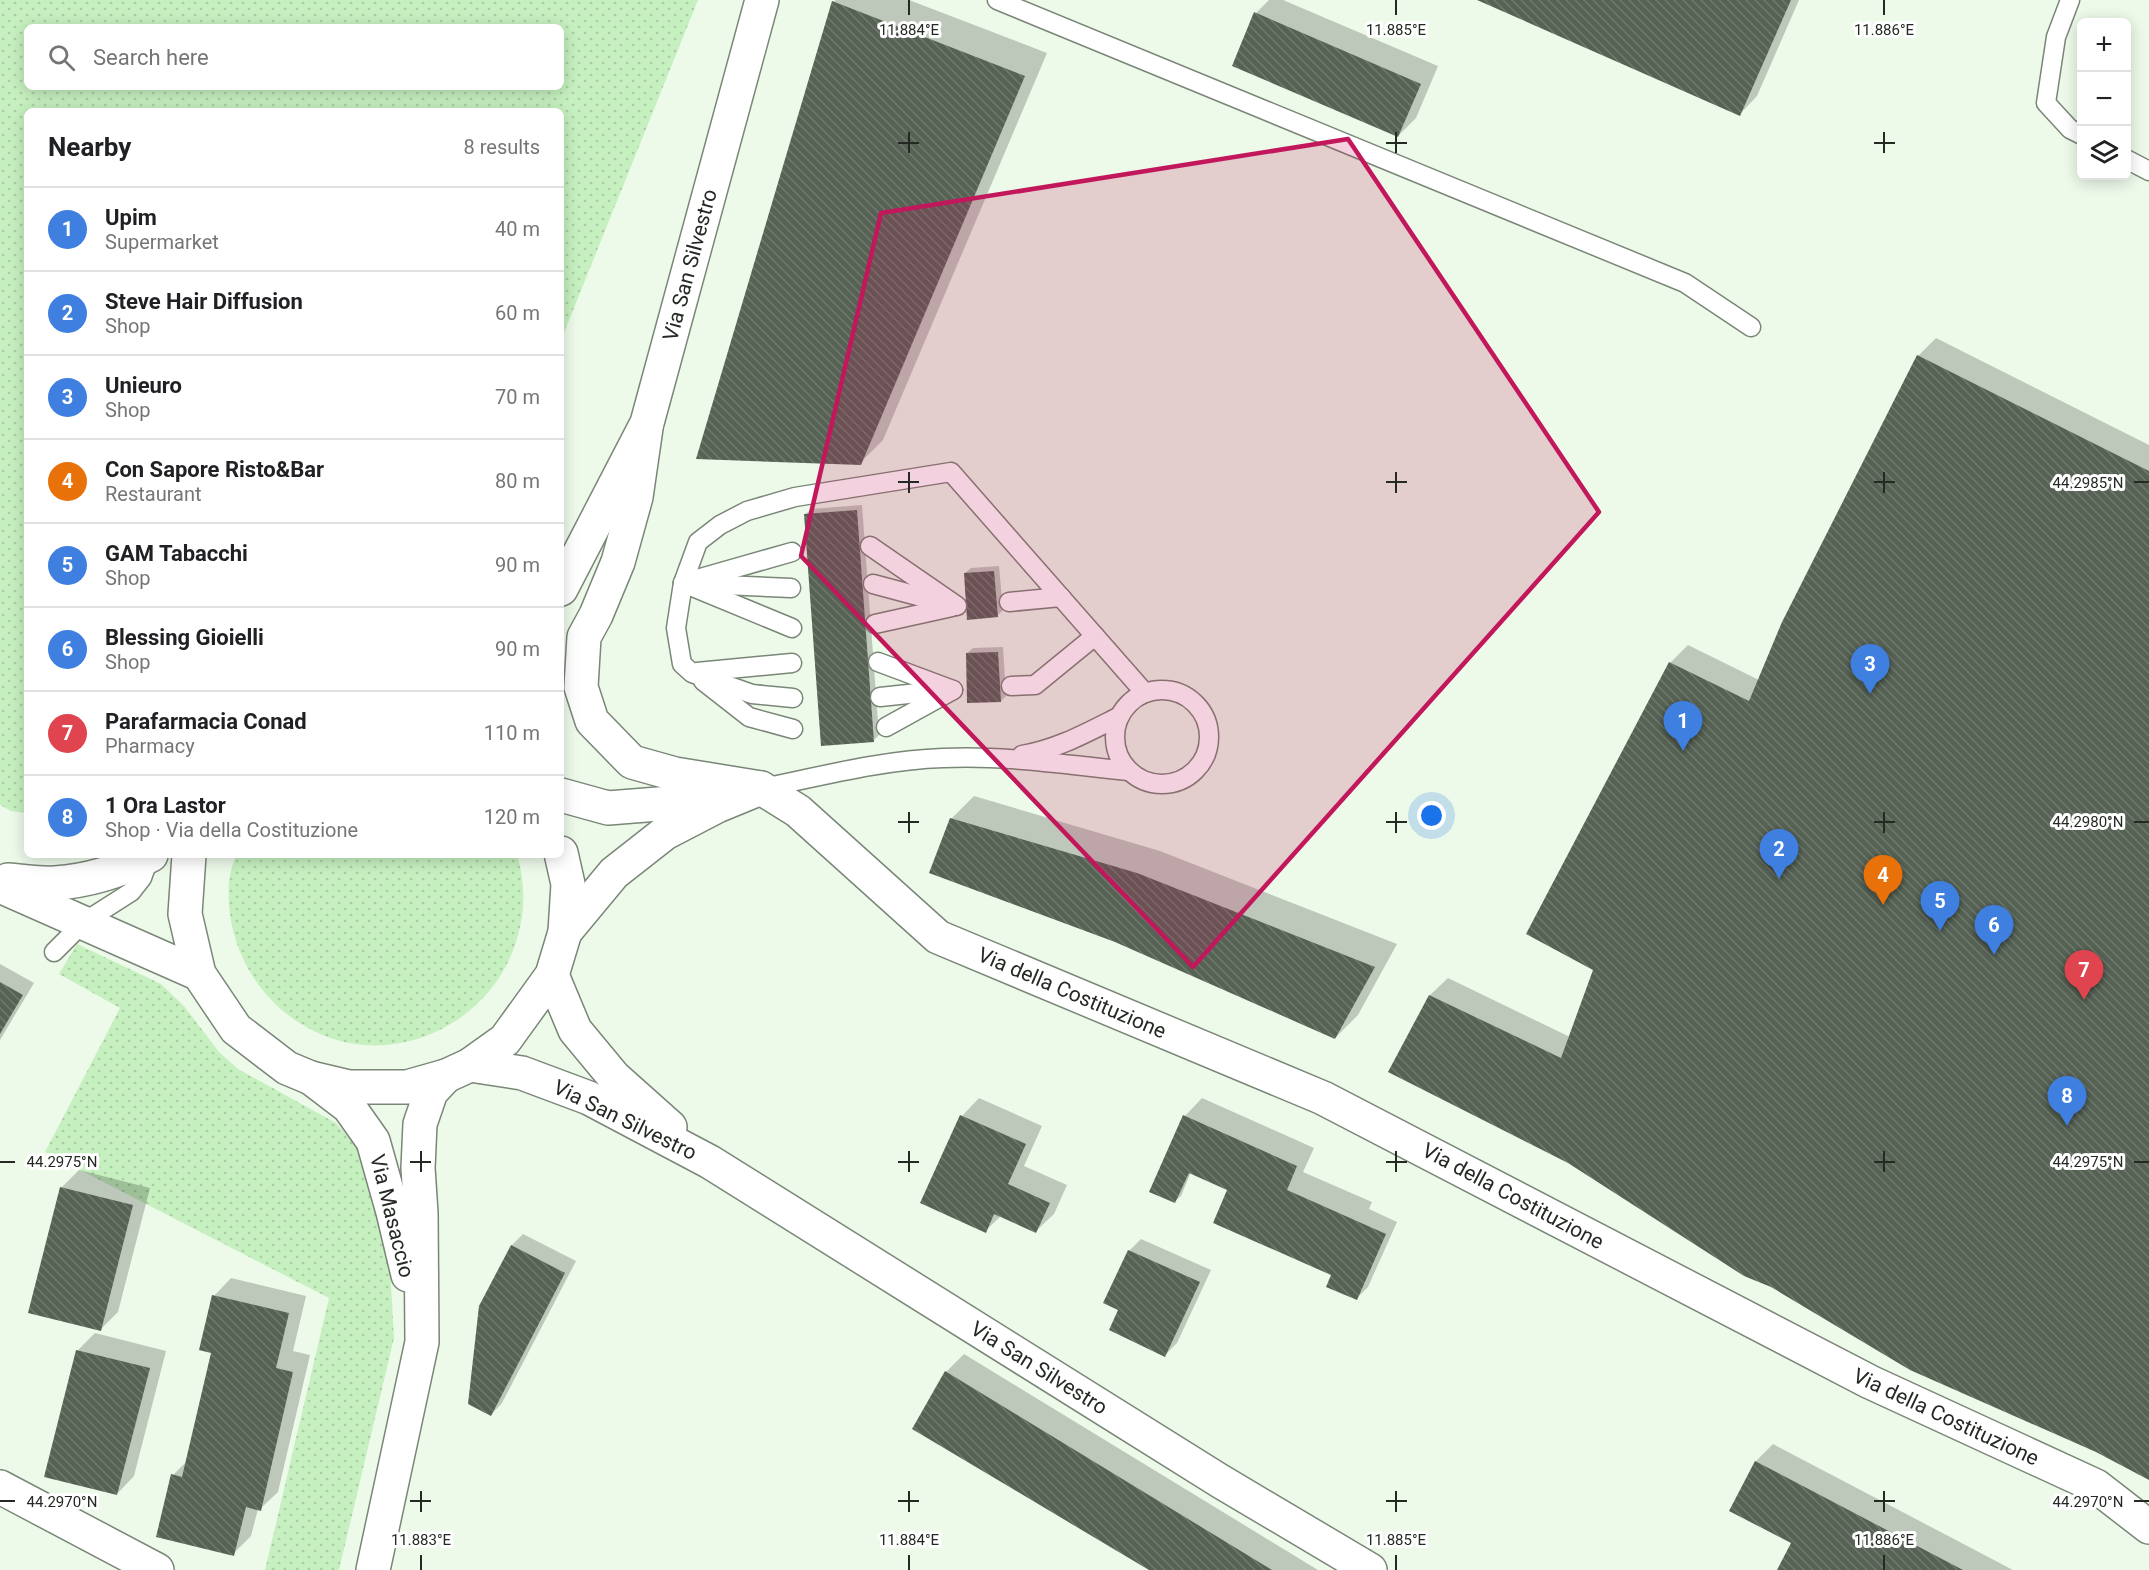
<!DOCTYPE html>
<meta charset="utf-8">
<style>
:root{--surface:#fff;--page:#f2f2f2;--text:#202124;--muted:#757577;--line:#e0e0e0;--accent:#1a73e8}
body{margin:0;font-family:Roboto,sans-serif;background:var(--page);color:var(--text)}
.controls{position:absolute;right:18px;top:18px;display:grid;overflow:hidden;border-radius:9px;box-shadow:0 3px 15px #0003}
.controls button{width:54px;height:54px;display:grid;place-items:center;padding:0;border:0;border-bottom:2px solid var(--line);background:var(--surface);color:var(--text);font:30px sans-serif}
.you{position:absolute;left:1432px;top:816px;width:21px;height:21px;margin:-15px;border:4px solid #fff;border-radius:50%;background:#1a73e8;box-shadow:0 0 0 9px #1a73e833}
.badge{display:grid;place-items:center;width:39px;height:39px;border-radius:50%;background:var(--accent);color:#fff;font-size:20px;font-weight:700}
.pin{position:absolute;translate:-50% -50px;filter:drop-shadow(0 2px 3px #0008)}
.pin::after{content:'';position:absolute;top:32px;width:21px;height:18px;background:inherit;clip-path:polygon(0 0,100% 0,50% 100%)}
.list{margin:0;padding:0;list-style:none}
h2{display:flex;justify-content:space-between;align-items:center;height:78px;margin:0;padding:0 24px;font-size:26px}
h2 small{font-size:20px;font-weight:400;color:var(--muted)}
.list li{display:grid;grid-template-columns:39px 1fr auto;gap:18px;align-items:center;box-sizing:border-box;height:84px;padding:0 24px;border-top:2px solid var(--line)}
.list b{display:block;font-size:22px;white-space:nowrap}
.list p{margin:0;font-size:20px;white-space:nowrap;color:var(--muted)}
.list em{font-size:20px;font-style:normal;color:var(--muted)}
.icon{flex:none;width:33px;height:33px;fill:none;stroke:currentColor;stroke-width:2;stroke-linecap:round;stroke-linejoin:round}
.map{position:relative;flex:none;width:2149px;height:1570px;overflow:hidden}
.search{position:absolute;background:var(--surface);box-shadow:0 3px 15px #0003;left:24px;top:24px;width:540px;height:66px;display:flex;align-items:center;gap:15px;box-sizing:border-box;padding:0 21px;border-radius:9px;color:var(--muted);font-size:22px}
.panel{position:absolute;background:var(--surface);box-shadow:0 3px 15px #0003;left:24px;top:108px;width:540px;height:750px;border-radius:9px}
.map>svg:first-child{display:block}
.grass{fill:url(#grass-dots);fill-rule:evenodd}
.shadow{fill:#0003}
.building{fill:url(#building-back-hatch)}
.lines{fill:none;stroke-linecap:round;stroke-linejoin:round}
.lane-casing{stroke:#7a8677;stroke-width:21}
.street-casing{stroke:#7a8677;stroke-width:36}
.primary-casing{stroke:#7a8677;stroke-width:36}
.lane{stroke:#fff;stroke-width:18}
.street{stroke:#fff;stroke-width:33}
.primary{stroke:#fff;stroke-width:33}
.marked{fill:#c2185b;fill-opacity:0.2;stroke:#c2185b;stroke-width:4.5;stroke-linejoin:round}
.ticks{fill:none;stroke:#242923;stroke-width:2}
.labels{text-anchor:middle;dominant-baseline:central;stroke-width:6;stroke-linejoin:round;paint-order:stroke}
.street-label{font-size:21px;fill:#242923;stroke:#fff}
.ticks-label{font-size:15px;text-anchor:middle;fill:#242923;stroke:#fff;stroke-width:6;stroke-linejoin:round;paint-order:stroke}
</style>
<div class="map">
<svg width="2149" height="1570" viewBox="0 0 2149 1570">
<defs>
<pattern id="grass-dots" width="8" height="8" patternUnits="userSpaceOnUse" patternTransform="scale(1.5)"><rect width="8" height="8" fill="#c6f0bf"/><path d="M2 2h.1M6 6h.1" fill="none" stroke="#aacea4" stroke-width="1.8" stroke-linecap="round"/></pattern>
<pattern id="building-back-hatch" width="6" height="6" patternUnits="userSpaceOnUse" patternTransform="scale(1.5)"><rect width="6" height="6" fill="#566254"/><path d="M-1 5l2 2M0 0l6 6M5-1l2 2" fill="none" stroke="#70796e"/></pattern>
</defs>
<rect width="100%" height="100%" fill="#edfaea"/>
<g class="grass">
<path d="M 0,0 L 698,0 L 561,340 L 561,111 L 27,111 L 27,813 L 11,811 L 0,805 ZM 27,27 L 561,27 L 561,87 L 27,87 Z"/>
<path d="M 236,855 L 517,855 C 527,887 525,922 512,953 C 484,1024 398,1065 325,1036 C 262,1011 224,948 229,881 C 230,873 233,863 236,855 Z"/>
<path d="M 77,944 L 161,984 L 184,1006 L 219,1052 L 238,1069 L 336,1123 L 359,1149 L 389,1251 L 394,1338 L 339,1570 L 265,1570 L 329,1298 L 45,1152 L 120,1008 L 59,974 Z"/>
</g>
<g class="shadow">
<path d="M 836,0 L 909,0 L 1047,53 L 883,440 L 860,463 L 833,2 Z"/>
<path d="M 1269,0 L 1283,0 L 1438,66 L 1416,118 L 1398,136 L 1256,13 Z"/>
<path d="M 1481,0 L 1799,0 L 1757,96 L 1740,114 Z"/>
<path d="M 1936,338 L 2149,445 L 2149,1478 L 1569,1162 L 1390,1071 L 1430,995 L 1448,978 L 1570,1037 L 1594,969 L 1528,934 L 1670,663 L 1688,645 L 1759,680 L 1784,622 L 1918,356 Z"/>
<path d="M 862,505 L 879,735 L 874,740 L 805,515 L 811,509 Z"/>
<path d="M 999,566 L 1003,610 L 998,615 L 965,573 L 971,568 Z"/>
<path d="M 1003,647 L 1006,696 L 1001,701 L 967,653 L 973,648 Z"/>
<path d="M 974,796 L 1160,851 L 1397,944 L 1358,1015 L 1335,1038 L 951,819 Z"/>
<path d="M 0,964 L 34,983 L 0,1040 Z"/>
<path d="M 979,1098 L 1042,1126 L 1024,1166 L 1067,1185 L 1054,1214 L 1036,1231 L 1001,1216 L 985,1231 L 922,1202 L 962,1116 Z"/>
<path d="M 1202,1098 L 1314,1148 L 1303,1172 L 1372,1202 L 1369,1209 L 1397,1222 L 1368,1287 L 1357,1298 L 1333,1274 L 1229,1189 L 1191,1172 L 1181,1196 L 1175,1201 L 1164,1162 L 1185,1116 Z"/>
<path d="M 79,1170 L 150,1188 L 118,1312 L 100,1330 L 61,1188 Z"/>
<path d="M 523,1234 L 576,1261 L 502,1403 L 491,1415 L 512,1245 Z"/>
<path d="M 1141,1239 L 1211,1270 L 1177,1343 L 1165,1355 L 1120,1309 L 1129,1251 Z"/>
<path d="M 231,1278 L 306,1296 L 293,1351 L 310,1355 L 278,1492 L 260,1509 L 258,1509 L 251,1536 L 233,1554 L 173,1475 L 187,1461 L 213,1351 L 214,1296 Z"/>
<path d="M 95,1333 L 166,1351 L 134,1476 L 117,1494 L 77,1351 Z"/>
<path d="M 964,1354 L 1318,1570 L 1152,1570 L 914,1428 L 946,1372 Z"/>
<path d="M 1773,1444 L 2013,1570 L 1779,1570 L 1793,1543 L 1756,1461 Z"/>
</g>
<g class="building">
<path d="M 1477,0 L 1791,0 L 1740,116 Z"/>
<path d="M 832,1 L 1025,76 L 861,465 L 696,459 Z"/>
<path d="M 1254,12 L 1421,84 L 1398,137 L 1232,66 Z"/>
<path d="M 1917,355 L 2149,471 L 2149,1480 L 2096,1452 L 1910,1370 L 1771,1287 L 1744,1276 L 1568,1163 L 1388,1072 L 1429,995 L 1561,1058 L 1593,970 L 1526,934 L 1669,662 L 1749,701 L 1782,622 Z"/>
<path d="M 857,510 L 874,742 L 821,746 L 804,514 Z"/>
<path d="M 994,571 L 998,617 L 967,620 L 964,573 Z"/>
<path d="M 998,652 L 1001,702 L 967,703 L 966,653 Z"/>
<path d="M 950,818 L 1137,873 L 1375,967 L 1335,1039 L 1115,942 L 929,873 Z"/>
<path d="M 0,982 L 23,995 L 0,1034 Z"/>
<path d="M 960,1115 L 1026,1144 L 1008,1184 L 1050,1203 L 1036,1233 L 994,1214 L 986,1233 L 920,1203 Z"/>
<path d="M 1183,1115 L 1297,1166 L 1287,1190 L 1386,1234 L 1357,1300 L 1326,1287 L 1331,1275 L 1213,1223 L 1227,1190 L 1189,1173 L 1175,1203 L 1149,1192 Z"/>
<path d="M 60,1187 L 133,1205 L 101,1331 L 28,1313 Z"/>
<path d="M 511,1245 L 565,1273 L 491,1416 L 468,1404 L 479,1306 Z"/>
<path d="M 1128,1250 L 1200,1282 L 1165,1357 L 1109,1330 L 1118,1310 L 1103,1303 Z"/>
<path d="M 212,1295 L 289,1313 L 276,1368 L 293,1372 L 261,1511 L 246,1507 L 234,1556 L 156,1537 L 171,1474 L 182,1477 L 211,1353 L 199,1350 Z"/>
<path d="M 76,1350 L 150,1368 L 117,1495 L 44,1477 Z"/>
<path d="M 945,1371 L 1272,1570 L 1149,1570 L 912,1429 Z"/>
<path d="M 1755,1461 L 1963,1570 L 1777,1570 L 1791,1543 L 1729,1511 Z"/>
</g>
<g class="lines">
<g class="lane-casing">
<g id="lane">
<path d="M 997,0 L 1685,283 L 1751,327"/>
<path d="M 2070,0 L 2056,37 L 2046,103 L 2070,129 L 2082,135"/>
<path d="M 2126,159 L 2149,171"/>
<path d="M 870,546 L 957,606"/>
<path d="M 683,583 L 792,628"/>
<path d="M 683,583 L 792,552"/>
<path d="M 700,584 L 791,588"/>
<path d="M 873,584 L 944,603"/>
<path d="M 1009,602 L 1061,597"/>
<path d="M 875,624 L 952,607"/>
<path d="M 878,662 L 953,690"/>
<path d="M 697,672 L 792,663"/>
<path d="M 703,681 L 749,717 L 793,729"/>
<path d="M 1011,686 L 1035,685 L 1095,636"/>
<circle cx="1162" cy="737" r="47"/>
<path d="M 880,697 L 946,690"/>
<path d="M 793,698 L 752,694 L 692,673 L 682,664 L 676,628 L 683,583 L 698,542 L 720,525 L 747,511 L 795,497 L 951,472 L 1145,693"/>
<path d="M 886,727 L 953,690"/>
<path d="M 1022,755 C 1058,749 1088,732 1120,716"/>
<path d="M 763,788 C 822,776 883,760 943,758 C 1005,755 1068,765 1129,771"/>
<path d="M 54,952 L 84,922 L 131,892 L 142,878 L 150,856"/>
</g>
</g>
<g class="street-casing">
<g id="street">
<path d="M 646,428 L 636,497 L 618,562 L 596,615 L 584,637 L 581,687 L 592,721 L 632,762 L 675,774 L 761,788 L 798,811 L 938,937 L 1323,1098 L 1870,1382 L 2096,1486 L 2149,1527"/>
<path d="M 561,795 L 608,808 L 671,803 L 718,795"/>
<path d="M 565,932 L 614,873 L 665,833 L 717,806 L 761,788"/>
<path d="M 311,1078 L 349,1107 L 373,1141 L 393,1212 L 408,1275"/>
<path d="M 0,1487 L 157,1570"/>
<path d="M 373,1570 L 422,1342 L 421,1213 L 418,1168 L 420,1124 L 431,1092 L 446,1076"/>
</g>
</g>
<g class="primary-casing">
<g id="primary">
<path d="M 561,589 L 647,423 L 762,0"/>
<path d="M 189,855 L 185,914 L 199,974 L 236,1029 L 287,1068 L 311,1078 L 349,1087 L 407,1087 L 446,1076 L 470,1065 L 505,1040 L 552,975 L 565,932 L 568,884 L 561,853"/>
<path d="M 8,880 C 23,881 40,884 55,883 C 89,881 122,870 151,855"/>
<path d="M 0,886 L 199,974"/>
<path d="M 552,975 L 575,1030 L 614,1077 L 670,1127"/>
<path d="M 470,1065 L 522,1073 L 589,1098 L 710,1162 L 1220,1481 L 1370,1570"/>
</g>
</g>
<use href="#lane" class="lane"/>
<use href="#street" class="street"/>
<use href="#primary" class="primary"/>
</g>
<path class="marked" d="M 1348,139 L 1599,512 L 1193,967 L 801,556 L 881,213 Z"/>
<path class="ticks" d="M 909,0 L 909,15M 1396,0 L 1396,15M 1884,0 L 1884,15M 909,132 L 909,153M 1396,132 L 1396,153M 1884,132 L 1884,153M 898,143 L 919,143M 1386,143 L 1407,143M 1874,143 L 1895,143M 909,472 L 909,493M 1396,472 L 1396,493M 1884,472 L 1884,493M 898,482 L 919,482M 1386,482 L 1407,482M 1874,482 L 1895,482M 2134,482 L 2149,482M 909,812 L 909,833M 1396,812 L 1396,833M 1884,812 L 1884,833M 898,822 L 919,822M 1386,822 L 1407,822M 1874,822 L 1895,822M 2134,822 L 2149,822M 421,1151 L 421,1172M 909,1151 L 909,1172M 1396,1151 L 1396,1172M 1884,1151 L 1884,1172M 0,1162 L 15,1162M 410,1162 L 431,1162M 898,1162 L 919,1162M 1386,1162 L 1407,1162M 1874,1162 L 1895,1162M 2134,1162 L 2149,1162M 421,1491 L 421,1512M 909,1491 L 909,1512M 1396,1491 L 1396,1512M 1884,1491 L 1884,1512M 0,1501 L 15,1501M 410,1501 L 431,1501M 898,1501 L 919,1501M 1386,1501 L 1407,1501M 1874,1501 L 1895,1501M 2134,1501 L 2149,1501M 421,1555 L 421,1570M 909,1555 L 909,1570M 1396,1555 L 1396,1570M 1884,1555 L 1884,1570"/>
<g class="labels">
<g class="street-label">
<text transform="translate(690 265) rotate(-75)">Via San Silvestro</text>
<text transform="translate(1072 993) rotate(23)">Via della Costituzione</text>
<text transform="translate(625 1120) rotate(26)">Via San Silvestro</text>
<text transform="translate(1513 1196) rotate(28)">Via della Costituzione</text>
<text transform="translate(392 1216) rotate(76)">Via Masaccio</text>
<text transform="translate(1039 1368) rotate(32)">Via San Silvestro</text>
<text transform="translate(1946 1417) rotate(25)">Via della Costituzione</text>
</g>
</g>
<g class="ticks-label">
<text x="909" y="35">11.884°E</text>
<text x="1396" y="35">11.885°E</text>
<text x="1884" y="35">11.886°E</text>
<text x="2088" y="488">44.2985°N</text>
<text x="2088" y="827">44.2980°N</text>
<text x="62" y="1167">44.2975°N</text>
<text x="2088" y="1167">44.2975°N</text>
<text x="62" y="1507">44.2970°N</text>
<text x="2088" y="1507">44.2970°N</text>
<text x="421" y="1545">11.883°E</text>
<text x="909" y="1545">11.884°E</text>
<text x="1396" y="1545">11.885°E</text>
<text x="1884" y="1545">11.886°E</text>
</g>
</svg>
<div class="controls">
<button>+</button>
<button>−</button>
<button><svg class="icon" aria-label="layers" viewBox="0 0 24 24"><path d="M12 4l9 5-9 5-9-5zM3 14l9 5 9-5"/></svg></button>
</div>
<div class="you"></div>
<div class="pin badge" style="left:1683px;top:751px;background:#3f7fe0">1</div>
<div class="pin badge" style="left:1779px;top:879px;background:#3f7fe0">2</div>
<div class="pin badge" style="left:1870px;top:694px;background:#3f7fe0">3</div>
<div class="pin badge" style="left:1883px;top:905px;background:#e8710a">4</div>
<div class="pin badge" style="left:1940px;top:931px;background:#3f7fe0">5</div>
<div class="pin badge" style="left:1994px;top:955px;background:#3f7fe0">6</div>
<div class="pin badge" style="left:2084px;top:1000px;background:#e0444e">7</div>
<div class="pin badge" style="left:2067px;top:1126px;background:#3f7fe0">8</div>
<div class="search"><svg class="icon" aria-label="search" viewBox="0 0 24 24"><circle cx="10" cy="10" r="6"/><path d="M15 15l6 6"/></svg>Search here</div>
<section class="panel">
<h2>Nearby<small>8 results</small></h2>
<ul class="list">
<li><span class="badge" style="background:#3f7fe0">1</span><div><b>Upim</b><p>Supermarket</p></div><em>40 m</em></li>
<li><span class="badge" style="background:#3f7fe0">2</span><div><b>Steve Hair Diffusion</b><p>Shop</p></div><em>60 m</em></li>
<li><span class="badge" style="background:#3f7fe0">3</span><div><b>Unieuro</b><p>Shop</p></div><em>70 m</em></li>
<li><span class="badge" style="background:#e8710a">4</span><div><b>Con Sapore Risto&amp;Bar</b><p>Restaurant</p></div><em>80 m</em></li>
<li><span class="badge" style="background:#3f7fe0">5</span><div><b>GAM Tabacchi</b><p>Shop</p></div><em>90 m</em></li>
<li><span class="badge" style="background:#3f7fe0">6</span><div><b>Blessing Gioielli</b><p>Shop</p></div><em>90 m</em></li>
<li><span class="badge" style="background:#e0444e">7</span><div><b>Parafarmacia Conad</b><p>Pharmacy</p></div><em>110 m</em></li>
<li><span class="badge" style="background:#3f7fe0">8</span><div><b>1 Ora Lastor</b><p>Shop · Via della Costituzione</p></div><em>120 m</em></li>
</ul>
</section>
</div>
